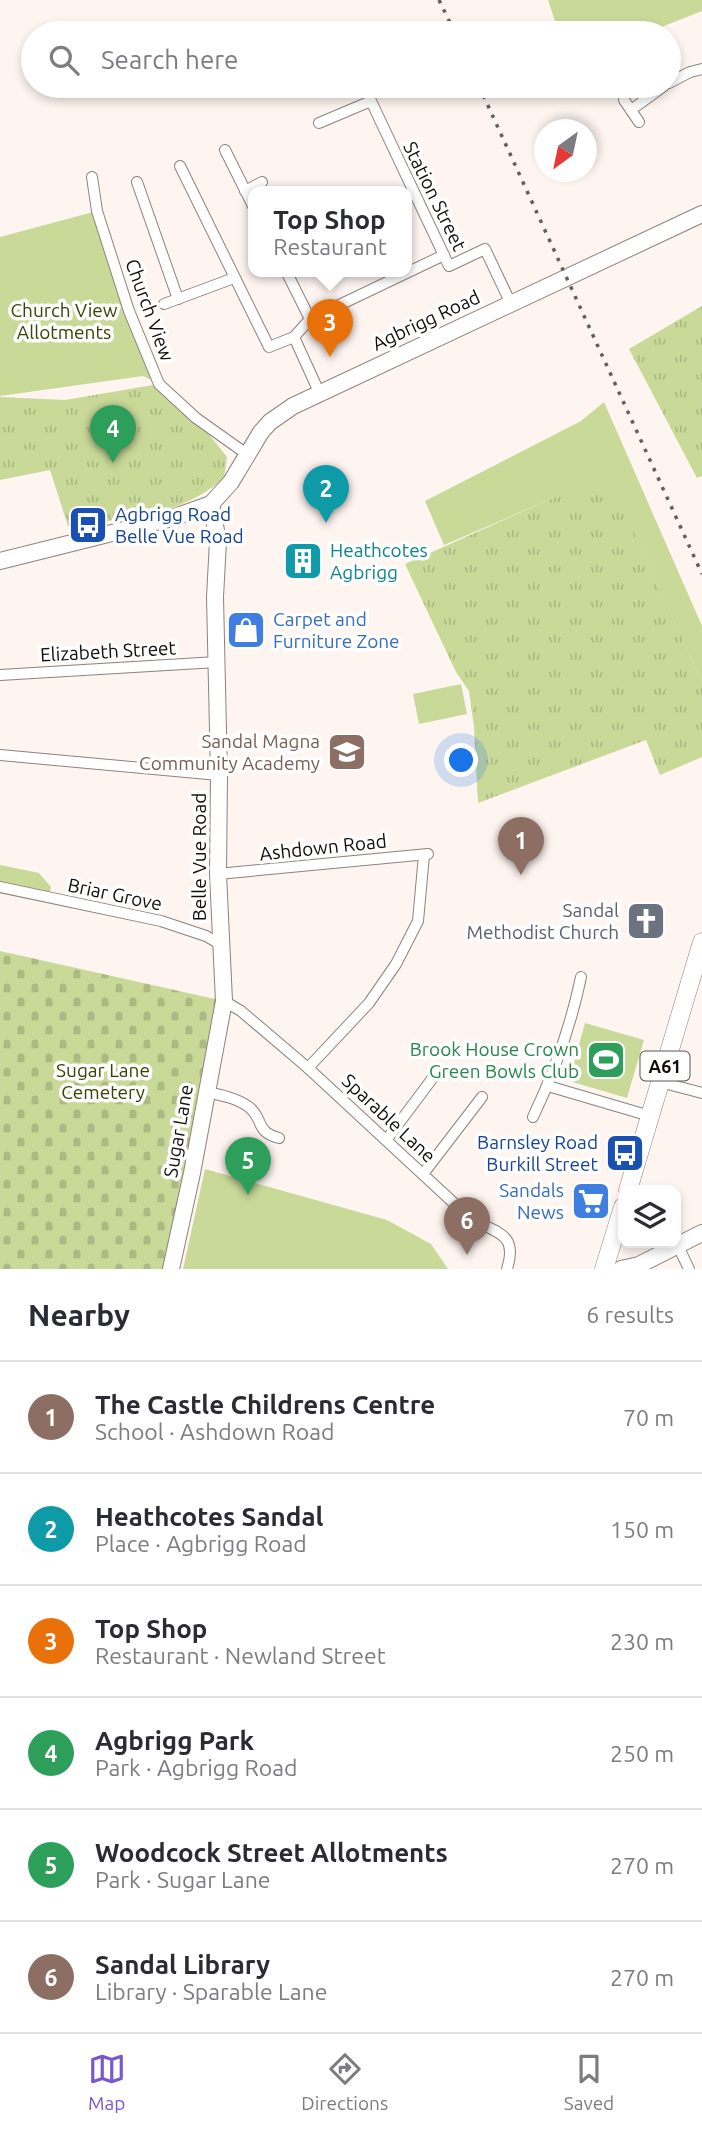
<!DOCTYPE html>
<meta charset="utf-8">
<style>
:root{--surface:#fff;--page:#f7f7f7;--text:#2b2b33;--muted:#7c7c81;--line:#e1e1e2;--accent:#7957d1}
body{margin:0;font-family:Ubuntu,sans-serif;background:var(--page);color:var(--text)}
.controls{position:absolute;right:21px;bottom:21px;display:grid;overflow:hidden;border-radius:14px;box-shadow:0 4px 10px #0003}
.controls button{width:63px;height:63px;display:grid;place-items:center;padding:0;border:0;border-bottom:2px solid var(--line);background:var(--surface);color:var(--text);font:35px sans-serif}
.compass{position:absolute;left:534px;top:119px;width:63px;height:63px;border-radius:50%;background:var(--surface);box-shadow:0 4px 10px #0003;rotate:213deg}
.you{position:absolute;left:462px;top:761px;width:24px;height:24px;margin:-18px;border:5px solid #fff;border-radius:50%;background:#1a73e8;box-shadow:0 0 0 10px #1a73e833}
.badge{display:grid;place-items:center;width:46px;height:46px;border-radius:50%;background:var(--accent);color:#fff;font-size:23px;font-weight:700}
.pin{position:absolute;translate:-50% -58px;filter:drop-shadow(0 2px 4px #0008)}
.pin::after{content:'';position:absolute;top:37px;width:24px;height:21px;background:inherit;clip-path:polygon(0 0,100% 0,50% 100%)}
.popup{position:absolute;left:248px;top:186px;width:164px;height:91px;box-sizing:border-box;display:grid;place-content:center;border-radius:14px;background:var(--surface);filter:drop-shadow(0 2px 5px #0005);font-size:23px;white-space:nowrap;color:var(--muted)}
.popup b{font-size:26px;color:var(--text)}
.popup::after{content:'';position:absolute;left:50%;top:100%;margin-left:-14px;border:14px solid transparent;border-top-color:var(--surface)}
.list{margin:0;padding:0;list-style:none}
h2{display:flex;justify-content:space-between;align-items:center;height:91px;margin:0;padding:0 28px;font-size:30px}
h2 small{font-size:23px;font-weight:400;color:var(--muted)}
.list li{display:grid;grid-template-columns:46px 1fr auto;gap:21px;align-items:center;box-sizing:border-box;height:112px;padding:0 28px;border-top:2px solid var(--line)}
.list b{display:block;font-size:26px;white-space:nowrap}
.list p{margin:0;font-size:23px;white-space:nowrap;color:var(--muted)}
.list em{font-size:23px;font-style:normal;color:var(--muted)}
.icon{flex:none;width:38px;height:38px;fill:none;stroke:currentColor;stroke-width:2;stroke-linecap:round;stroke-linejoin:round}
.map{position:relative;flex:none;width:702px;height:1269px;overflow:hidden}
.search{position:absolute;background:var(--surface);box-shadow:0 4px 10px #0003;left:21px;right:21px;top:21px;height:77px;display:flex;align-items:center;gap:18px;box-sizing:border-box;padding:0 24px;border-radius:38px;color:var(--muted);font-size:26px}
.sheet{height:763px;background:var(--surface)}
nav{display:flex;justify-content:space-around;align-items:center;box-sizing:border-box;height:98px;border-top:2px solid var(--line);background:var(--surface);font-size:19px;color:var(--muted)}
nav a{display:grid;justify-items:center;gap:4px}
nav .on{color:var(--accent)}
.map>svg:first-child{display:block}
.green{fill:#c9d998}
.cemetery{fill:url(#cemetery-stones)}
.park{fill:url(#park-tufts)}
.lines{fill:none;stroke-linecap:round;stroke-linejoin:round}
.street-casing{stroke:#8d827d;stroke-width:12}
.secondary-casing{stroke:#8d827d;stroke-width:18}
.primary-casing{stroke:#8d827d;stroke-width:19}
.street{stroke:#fff;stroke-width:10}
.secondary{stroke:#fff;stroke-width:16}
.primary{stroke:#fff;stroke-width:18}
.rail{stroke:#635e5b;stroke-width:3.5;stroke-dasharray:3.5 7;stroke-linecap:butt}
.labels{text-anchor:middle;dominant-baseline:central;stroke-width:7;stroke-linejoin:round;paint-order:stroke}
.shield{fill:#fff;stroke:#585654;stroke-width:2}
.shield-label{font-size:18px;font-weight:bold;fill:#100d0b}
.street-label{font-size:19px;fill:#100d0b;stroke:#fff}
.park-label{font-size:19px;fill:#384202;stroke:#fff}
.transit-label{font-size:19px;fill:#164399;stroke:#fff;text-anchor:start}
.culture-label{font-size:19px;fill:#0d838f;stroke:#fff;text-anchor:start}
.shop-label{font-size:19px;fill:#366cbe;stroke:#fff;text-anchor:start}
.education-label{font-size:19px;fill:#785e54;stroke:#fff;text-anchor:end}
.worship-label{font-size:19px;fill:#5b616d;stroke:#fff;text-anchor:end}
.leisure-label{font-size:19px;fill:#27864d;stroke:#fff;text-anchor:end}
</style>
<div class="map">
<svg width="702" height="1269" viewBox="0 0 702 1269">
<defs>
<pattern id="cemetery-stones" width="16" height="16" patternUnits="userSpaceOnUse" patternTransform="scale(1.75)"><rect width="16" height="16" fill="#c9d998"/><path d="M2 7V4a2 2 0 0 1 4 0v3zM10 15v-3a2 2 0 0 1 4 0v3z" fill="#acb982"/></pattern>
<pattern id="park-tufts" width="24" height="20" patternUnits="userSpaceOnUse" patternTransform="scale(1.75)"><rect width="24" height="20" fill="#c9d998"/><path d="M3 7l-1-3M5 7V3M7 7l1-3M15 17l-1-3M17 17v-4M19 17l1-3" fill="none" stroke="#acb982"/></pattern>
</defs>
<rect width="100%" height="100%" fill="#fef5f0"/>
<g class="green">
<path d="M 548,0 L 702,0 L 702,11 L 646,33 L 559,33 Z"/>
<path d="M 97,211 L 159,384 L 143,376 L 0,396 L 0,237 Z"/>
<path d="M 604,402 L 702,626 L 702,682 L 607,475 L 444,545 L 425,501 L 581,421 Z"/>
<path d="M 461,684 L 467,714 L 419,724 L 413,694 Z"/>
<path d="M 0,865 L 39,873 L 51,887 L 50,893 L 0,882 Z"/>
<path d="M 585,1023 L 644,1040 L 627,1098 L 569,1081 Z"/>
<path d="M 205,1169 L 387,1220 L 431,1244 L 448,1269 L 183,1269 Z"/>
</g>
<path class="cemetery" d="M 0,951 L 224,1001 L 172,1269 L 0,1269 Z"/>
<g class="park">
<path d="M 702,306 L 702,476 L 697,478 L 629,349 Z"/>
<path d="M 159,384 L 196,418 L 227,457 L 224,478 C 202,498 169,511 140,517 C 116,522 104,517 82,531 L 68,526 L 50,470 L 0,480 L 0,397 L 65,400 Z"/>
<path d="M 607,474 L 702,682 L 702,757 L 660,775 L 646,740 L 478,803 L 474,727 L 469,691 L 456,672 L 405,564 Z"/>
</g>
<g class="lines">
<g class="street-casing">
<g id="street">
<path d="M 669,83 L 690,72 L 702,69"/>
<path d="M 624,100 L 639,122"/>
<path d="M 631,110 L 664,86"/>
<path d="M 319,123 L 371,101 L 449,266 L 485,249 L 511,304"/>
<path d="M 225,150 L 253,206"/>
<path d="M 180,166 L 269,347 L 294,337 L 319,392"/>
<path d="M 92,177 L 97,211 L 129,311 L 159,384 L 196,418 L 248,455"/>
<path d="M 137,182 L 178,299"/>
<path d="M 245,191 L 262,182"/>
<path d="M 286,271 L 310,319"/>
<path d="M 164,304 L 234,278"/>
<path d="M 294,337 L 310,319 L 444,255"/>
<path d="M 0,675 L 217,662"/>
<path d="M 0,755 L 219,775"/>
<path d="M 218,874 L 428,854"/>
<path d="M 0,887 L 161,921 L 206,936 L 220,944"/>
<path d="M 224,1001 L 241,1011 L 308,1068 L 471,1219 C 498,1233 518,1234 507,1269"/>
<path d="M 308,1068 L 369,1003 L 396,964 L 418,921 L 424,855"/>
<path d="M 660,1082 L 702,1093"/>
<path d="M 548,1086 L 650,1116"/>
<path d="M 206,1092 C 221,1095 237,1098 249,1107 C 264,1119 255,1132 279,1138"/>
<path d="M 533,1117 C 554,1073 571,1025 581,977"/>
<path d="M 387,1139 L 435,1075"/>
<path d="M 423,1174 L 482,1097"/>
<path d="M 678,1246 L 689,1269"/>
</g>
</g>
<g class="secondary-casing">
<g id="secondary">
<path d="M 0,561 L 172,518 L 211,504 L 231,482 L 261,432 L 270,422 L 293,406 L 702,214"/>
<path d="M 171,1269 L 192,1173 L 224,1001 L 218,874 L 219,775 L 215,597 L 218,541 L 211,504"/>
<path d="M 621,1269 L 639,1265 L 702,1233"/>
</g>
</g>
<g class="primary-casing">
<g id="primary">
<path d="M 628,1190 L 702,942"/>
<path d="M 604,1269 L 623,1207"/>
</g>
</g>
<use href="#street" class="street"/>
<use href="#secondary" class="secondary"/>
<use href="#primary" class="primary"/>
<g class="rail">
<path d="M 439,0 L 455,33"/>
<path d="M 479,86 L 702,574"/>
</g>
</g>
<defs>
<g id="bus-square" transform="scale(2.0125)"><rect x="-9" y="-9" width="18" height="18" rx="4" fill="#1a4fb4" stroke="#fff"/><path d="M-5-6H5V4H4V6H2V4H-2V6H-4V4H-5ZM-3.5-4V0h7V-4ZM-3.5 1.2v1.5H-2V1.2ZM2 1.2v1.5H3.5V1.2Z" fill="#fff"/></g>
<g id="building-square" transform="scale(2.0125)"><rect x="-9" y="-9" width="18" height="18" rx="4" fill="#0f9aa8" stroke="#fff"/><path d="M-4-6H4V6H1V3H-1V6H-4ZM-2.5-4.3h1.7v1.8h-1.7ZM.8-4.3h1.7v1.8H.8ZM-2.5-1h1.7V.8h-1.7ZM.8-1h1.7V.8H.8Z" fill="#fff"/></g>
<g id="shop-square" transform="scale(2.0125)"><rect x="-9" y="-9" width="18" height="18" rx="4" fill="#3f7fe0" stroke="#fff"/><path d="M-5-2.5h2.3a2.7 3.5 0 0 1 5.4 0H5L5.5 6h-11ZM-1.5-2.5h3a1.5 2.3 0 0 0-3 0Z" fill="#fff"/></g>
<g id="school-square" transform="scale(2.0125)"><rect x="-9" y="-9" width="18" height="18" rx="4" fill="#8d6e63" stroke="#fff"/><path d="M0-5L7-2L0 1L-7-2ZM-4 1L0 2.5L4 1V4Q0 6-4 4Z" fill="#fff"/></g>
<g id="church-square" transform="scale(2.0125)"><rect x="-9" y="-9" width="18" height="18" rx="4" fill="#6b7280" stroke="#fff"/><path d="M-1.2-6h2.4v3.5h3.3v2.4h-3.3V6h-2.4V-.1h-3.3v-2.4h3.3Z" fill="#fff"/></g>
<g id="stadium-square" transform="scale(2.0125)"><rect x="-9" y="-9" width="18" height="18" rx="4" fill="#2e9e5b" stroke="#fff"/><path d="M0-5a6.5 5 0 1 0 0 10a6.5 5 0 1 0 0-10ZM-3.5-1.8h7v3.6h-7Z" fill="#fff"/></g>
<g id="supermarket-square" transform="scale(2.0125)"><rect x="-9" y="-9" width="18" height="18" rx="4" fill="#3f7fe0" stroke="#fff"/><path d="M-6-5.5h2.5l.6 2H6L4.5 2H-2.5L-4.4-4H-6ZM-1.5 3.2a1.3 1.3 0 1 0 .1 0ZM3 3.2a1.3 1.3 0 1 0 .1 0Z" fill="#fff"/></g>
</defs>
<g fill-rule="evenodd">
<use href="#bus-square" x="88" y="525"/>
<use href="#building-square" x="303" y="561"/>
<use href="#shop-square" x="246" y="630"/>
<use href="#school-square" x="347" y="752"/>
<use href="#church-square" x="646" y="921"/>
<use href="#stadium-square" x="606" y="1060"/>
<use href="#bus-square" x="625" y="1153"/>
<use href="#supermarket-square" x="591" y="1201"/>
</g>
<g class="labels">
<rect class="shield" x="640.5" y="1051.5" width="49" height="29" rx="5"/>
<g class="shield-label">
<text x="665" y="1066">A61</text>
</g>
<g class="street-label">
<text transform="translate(435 196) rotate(64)">Station Street</text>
<text transform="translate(150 310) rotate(70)">Church View</text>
<text transform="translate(426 320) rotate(-25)">Agbrigg Road</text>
<text transform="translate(108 651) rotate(-3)">Elizabeth Street</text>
<text transform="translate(323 847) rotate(-6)">Ashdown Road</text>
<text transform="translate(199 857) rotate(-90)">Belle Vue Road</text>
<text transform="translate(115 894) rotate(12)">Briar Grove</text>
<text transform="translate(389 1118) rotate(43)">Sparable Lane</text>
<text transform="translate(178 1131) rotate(-80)">Sugar Lane</text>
</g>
<g class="park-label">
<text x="64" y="310">Church View<tspan x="64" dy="22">Allotments</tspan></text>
<text x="103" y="1070">Sugar Lane<tspan x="103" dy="22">Cemetery</tspan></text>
</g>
<g class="transit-label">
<text x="115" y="514">Agbrigg Road<tspan x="115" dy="22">Belle Vue Road</tspan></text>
<text x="598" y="1142" text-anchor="end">Barnsley Road<tspan x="598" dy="22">Burkill Street</tspan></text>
</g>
<g class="culture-label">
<text x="330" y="550">Heathcotes<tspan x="330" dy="22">Agbrigg</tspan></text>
</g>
<g class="shop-label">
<text x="273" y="619">Carpet and<tspan x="273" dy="22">Furniture Zone</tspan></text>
<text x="564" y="1190" text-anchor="end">Sandals<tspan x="564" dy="22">News</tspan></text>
</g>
<g class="education-label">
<text x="320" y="741">Sandal Magna<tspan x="320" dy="22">Community Academy</tspan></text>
</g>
<g class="worship-label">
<text x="619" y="910">Sandal<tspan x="619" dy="22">Methodist Church</tspan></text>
</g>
<g class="leisure-label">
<text x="579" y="1049">Brook House Crown<tspan x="579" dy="22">Green Bowls Club</tspan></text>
</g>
</g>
</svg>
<div class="controls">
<button><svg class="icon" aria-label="layers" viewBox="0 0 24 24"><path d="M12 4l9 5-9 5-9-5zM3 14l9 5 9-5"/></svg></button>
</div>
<svg class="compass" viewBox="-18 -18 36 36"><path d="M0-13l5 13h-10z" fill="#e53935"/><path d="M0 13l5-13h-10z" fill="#7c7c81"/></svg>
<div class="you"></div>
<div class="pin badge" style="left:521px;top:875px;background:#8d6e63">1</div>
<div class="pin badge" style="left:326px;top:523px;background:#0f9aa8">2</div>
<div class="pin badge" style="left:330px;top:357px;background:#e8710a">3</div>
<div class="popup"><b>Top Shop</b>Restaurant</div>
<div class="pin badge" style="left:113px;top:463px;background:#2e9e5b">4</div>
<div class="pin badge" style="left:248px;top:1195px;background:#2e9e5b">5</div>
<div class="pin badge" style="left:467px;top:1255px;background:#8d6e63">6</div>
<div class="search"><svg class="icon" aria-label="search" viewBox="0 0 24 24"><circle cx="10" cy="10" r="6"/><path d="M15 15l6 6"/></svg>Search here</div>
</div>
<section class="sheet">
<h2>Nearby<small>6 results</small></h2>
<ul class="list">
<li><span class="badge" style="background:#8d6e63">1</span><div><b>The Castle Childrens Centre</b><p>School · Ashdown Road</p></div><em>70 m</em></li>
<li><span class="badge" style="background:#0f9aa8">2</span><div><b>Heathcotes Sandal</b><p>Place · Agbrigg Road</p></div><em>150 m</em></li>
<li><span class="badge" style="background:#e8710a">3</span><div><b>Top Shop</b><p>Restaurant · Newland Street</p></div><em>230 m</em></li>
<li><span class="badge" style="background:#2e9e5b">4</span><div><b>Agbrigg Park</b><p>Park · Agbrigg Road</p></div><em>250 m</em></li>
<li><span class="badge" style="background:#2e9e5b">5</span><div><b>Woodcock Street Allotments</b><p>Park · Sugar Lane</p></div><em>270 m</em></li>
<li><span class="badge" style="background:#8d6e63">6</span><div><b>Sandal Library</b><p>Library · Sparable Lane</p></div><em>270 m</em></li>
</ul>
</section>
<nav>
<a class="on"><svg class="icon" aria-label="map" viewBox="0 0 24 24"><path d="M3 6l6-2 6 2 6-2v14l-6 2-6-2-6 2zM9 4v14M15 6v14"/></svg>Map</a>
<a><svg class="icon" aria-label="directions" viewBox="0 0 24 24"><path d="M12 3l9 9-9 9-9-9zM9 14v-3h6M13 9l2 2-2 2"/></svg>Directions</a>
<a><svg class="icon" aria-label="saved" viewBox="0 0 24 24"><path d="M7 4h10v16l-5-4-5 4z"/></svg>Saved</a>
</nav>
